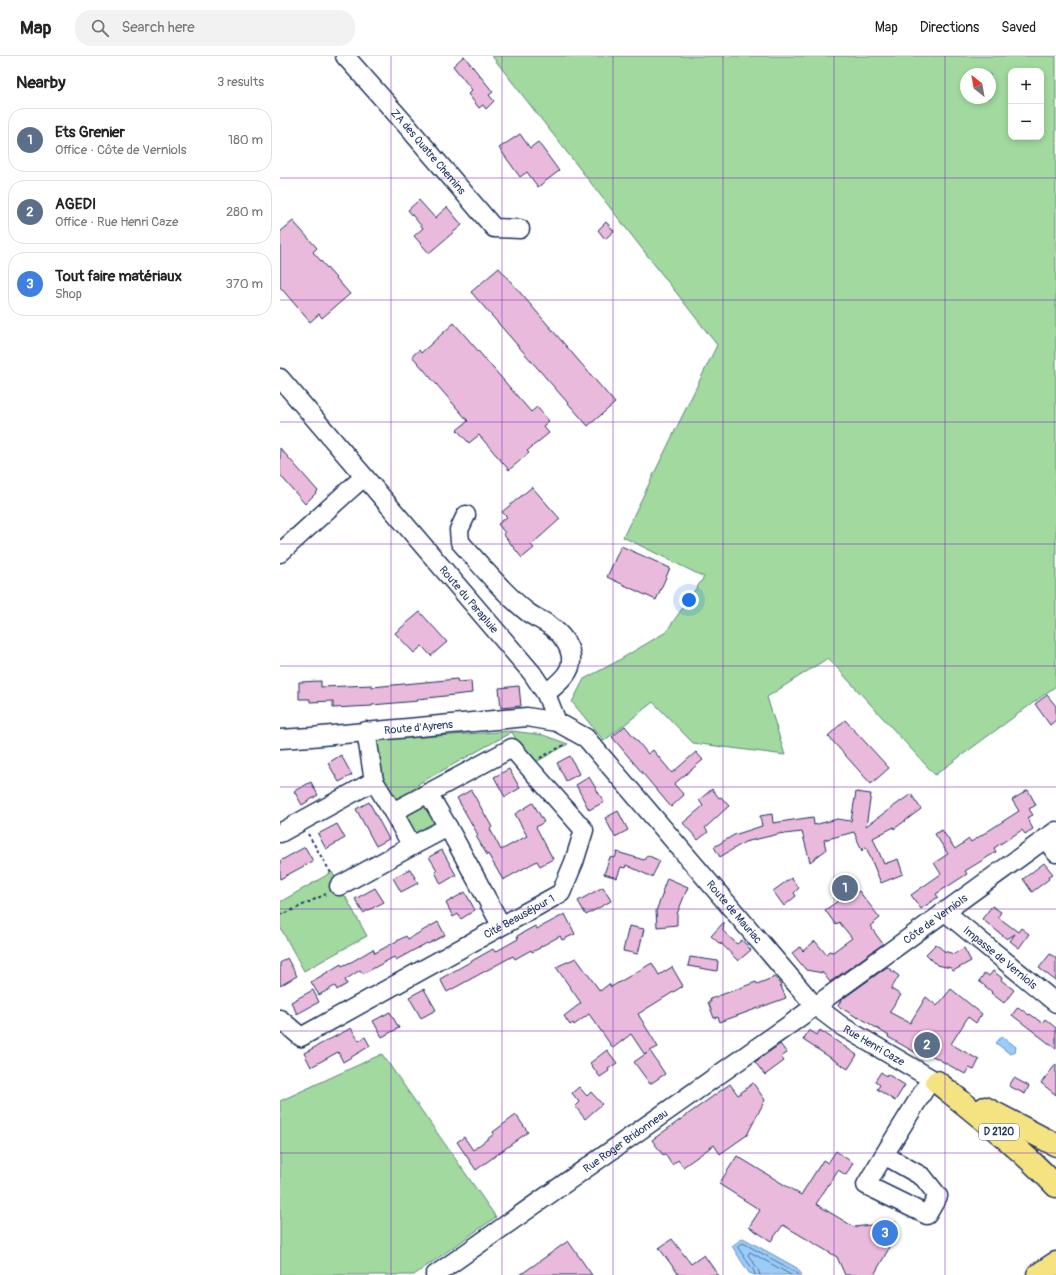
<!DOCTYPE html>
<meta charset="utf-8">
<style>
:root{--surface:#fff;--page:#f2f2f2;--text:#222;--muted:#767676;--line:#e0e0e0;--accent:#c8321e}
body{margin:0;font-family:Pangolin,sans-serif;background:var(--page);color:var(--text)}
.controls{position:absolute;right:12px;top:12px;display:grid;overflow:hidden;border-radius:8px;box-shadow:0 2px 6px #0003}
.controls button{width:36px;height:36px;display:grid;place-items:center;padding:0;border:0;border-bottom:1px solid var(--line);background:var(--surface);color:var(--text);font:20px sans-serif}
.compass{position:absolute;left:680px;top:12px;width:36px;height:36px;border-radius:50%;background:var(--surface);box-shadow:0 2px 6px #0003;rotate:329deg}
.you{position:absolute;left:409px;top:544px;width:14px;height:14px;margin:-10px;border:3px solid #fff;border-radius:50%;background:#1a73e8;box-shadow:0 0 0 6px #1a73e833}
.badge{display:grid;place-items:center;width:26px;height:26px;border-radius:50%;background:var(--accent);color:#fff;font-size:13px;font-weight:700}
.pin{position:absolute;translate:-50% -50%;border:2px solid #fff;box-shadow:0 1px 4px #0006}
.list{margin:0;padding:0;list-style:none}
h2{display:flex;justify-content:space-between;align-items:center;height:52px;margin:0;padding:0 16px;font-size:17px}
h2 small{font-size:13px;font-weight:400;color:var(--muted)}
.list li{display:grid;grid-template-columns:26px 1fr auto;gap:12px;align-items:center;box-sizing:border-box;height:64px;margin:0 8px 8px;padding:0 8px;border:1px solid var(--line);border-radius:16px}
.list b{display:block;font-size:15px;white-space:nowrap}
.list p{margin:0;font-size:13px;white-space:nowrap;color:var(--muted)}
.list em{font-size:13px;font-style:normal;color:var(--muted)}
.icon{flex:none;width:22px;height:22px;fill:none;stroke:currentColor;stroke-width:2;stroke-linecap:round;stroke-linejoin:round}
.map{position:relative;flex:none;width:776px;height:1219px;overflow:hidden}
header{display:flex;align-items:center;gap:24px;box-sizing:border-box;height:56px;padding:0 20px;background:var(--surface);border-bottom:1px solid var(--line)}
header strong{font-size:19px}
nav{display:flex;gap:22px;margin-inline-start:auto;font-size:14px}
.search{width:280px;height:36px;background:var(--page);display:flex;align-items:center;gap:10px;box-sizing:border-box;padding:0 14px;border-radius:16px;color:var(--muted);font-size:15px}
main{display:flex}
aside{flex:1;background:var(--surface)}
.map>svg:first-child{display:block}
.green{fill:#a1d99e;stroke:#5e847e;fill-rule:evenodd}
.water{fill:#9accf7;stroke:#678dba}
.lines{fill:none;stroke-linecap:round;stroke-linejoin:round}
.shore{stroke:#4e6e9b;stroke-width:1}
.building{fill:#eabadc;stroke:#1b2f5e}
.minor-casing{stroke:#1b2f5e;stroke-width:21}
.highway-casing{stroke:#1b2f5e;stroke-width:25}
.path{stroke:#1b2f5e;stroke-width:2;stroke-dasharray:3 3;stroke-linecap:butt}
.minor{stroke:#fff;stroke-width:18}
.highway{stroke:#f5e382;stroke-width:22}
.grid{fill:none;stroke:#7b2cbf;stroke-width:1;stroke-opacity:0.55}
.labels{text-anchor:middle;dominant-baseline:central;stroke-width:3;stroke-linejoin:round;paint-order:stroke}
.shield{fill:#fff;stroke:#5f6d8e;stroke-width:1}
.shield-label{font-size:10px;font-weight:bold;fill:#1b2f5e}
.street-label{font-size:11px;fill:#1b2f5e;stroke:#fff}
</style>
<header>
<strong>Map</strong>
<div class="search"><svg class="icon" aria-label="search" viewBox="0 0 24 24"><circle cx="10" cy="10" r="6"/><path d="M15 15l6 6"/></svg>Search here</div>
<nav><a>Map</a><a>Directions</a><a>Saved</a></nav>
</header>
<main>
<aside>
<h2>Nearby<small>3 results</small></h2>
<ul class="list">
<li><span class="badge" style="background:#5c6f8a">1</span><div><b>Ets Grenier</b><p>Office · Côte de Verniols</p></div><em>180 m</em></li>
<li><span class="badge" style="background:#5c6f8a">2</span><div><b>AGEDI</b><p>Office · Rue Henri Caze</p></div><em>280 m</em></li>
<li><span class="badge" style="background:#3f7fe0">3</span><div><b>Tout faire matériaux</b><p>Shop</p></div><em>370 m</em></li>
</ul>
</aside>
<div class="map">
<svg width="776" height="1219" viewBox="0 0 776 1219">
<rect width="100%" height="100%" fill="#fff"/>
<filter id="ink" filterUnits="userSpaceOnUse"><feTurbulence type="fractalNoise" baseFrequency=".025" numOctaves="2"/><feDisplacementMap in="SourceGraphic" scale="8" xChannelSelector="R" yChannelSelector="G"/><feConvolveMatrix kernelMatrix="1 2 1 2 8 2 1 2 1" color-interpolation-filters="sRGB"/></filter>
<g filter="url(#ink)">
<g class="green">
<path d="M 212,0 L 776,0 L 776,630 L 655,719 L 548,602 L 487,641 L 505,699 L 413,687 L 373,646 L 324,685 L 292,646 L 304,623 L 334,607 L 386,576 L 424,521 L 343,481 L 437,289 ZM 731,15 L 761,15 L 761,81 L 731,81 ZM 686,18 L 710,18 L 710,42 L 686,42 Z"/>
<path d="M 232,675 L 263,679 L 288,688 L 256,706 L 243,696 L 232,676 L 138,728 L 142,736 L 117,745 L 110,739 L 100,714 L 96,698 L 97,684 Z"/>
<path d="M 145,749 L 156,766 L 155,771 L 135,778 L 126,762 L 128,757 Z"/>
<path d="M 52,816 L 87,880 L 24,915 L 0,871 L 0,846 Z"/>
<path d="M 102,998 L 216,1161 L 134,1219 L 0,1219 L 0,1045 Z"/>
</g>
<g class="water">
<path d="M 722,980 L 736,991 L 735,996 L 730,998 L 716,987 Z"/>
<path d="M 463,1182 L 517,1212 L 522,1219 L 475,1219 L 469,1217 L 452,1190 Z"/>
</g>
<g class="lines">
<g class="shore">
<path d="M 475,1219 L 474,1215 L 458,1192 L 458,1190 L 463,1187 L 514,1215 L 518,1219"/>
<path d="M 480,1219 L 478,1213 L 468,1199 L 470,1196 L 511,1219"/>
</g>
</g>
<g class="building">
<path d="M 184,0 L 213,36 L 209,39 L 214,45 L 206,53 L 203,49 L 199,52 L 188,38 L 192,34 L 173,10 Z"/>
<path d="M 240,78 L 250,92 L 258,86 L 279,115 L 258,131 L 247,116 L 240,121 L 219,92 Z"/>
<path d="M 139,144 L 155,162 L 167,151 L 182,169 L 149,197 L 134,180 L 143,172 L 128,154 Z"/>
<path d="M 13,165 L 37,192 L 33,196 L 70,238 L 42,262 L 39,258 L 30,266 L 0,231 L 0,176 Z"/>
<path d="M 326,166 L 334,175 L 325,183 L 318,174 Z"/>
<path d="M 219,212 L 335,347 L 308,370 L 191,236 Z"/>
<path d="M 174,267 L 251,356 L 257,351 L 269,365 L 263,370 L 269,377 L 247,395 L 249,397 L 229,414 L 199,379 L 189,387 L 177,374 L 188,365 L 132,300 L 139,294 L 141,297 Z"/>
<path d="M 0,392 L 38,435 L 25,448 L 0,419 Z"/>
<path d="M 252,431 L 280,463 L 251,489 L 254,492 L 242,502 L 223,478 L 225,477 L 218,468 L 227,461 L 222,456 Z"/>
<path d="M 341,490 L 390,512 L 376,544 L 327,521 Z"/>
<path d="M 140,556 L 167,586 L 151,600 L 142,590 L 134,597 L 115,577 Z"/>
<path d="M 177,623 L 178,626 L 191,625 L 192,637 L 138,643 L 138,645 L 92,649 L 92,650 L 53,652 L 53,645 L 30,646 L 30,643 L 19,643 L 19,626 L 41,625 L 41,631 L 92,629 L 92,631 Z"/>
<path d="M 239,630 L 241,650 L 221,652 L 219,632 Z"/>
<path d="M 767,639 L 776,650 L 776,664 L 770,669 L 755,648 Z"/>
<path d="M 565,664 L 609,712 L 591,728 L 548,680 Z"/>
<path d="M 345,670 L 368,698 L 373,694 L 392,717 L 416,696 L 423,704 L 394,728 L 404,739 L 391,751 L 332,681 Z"/>
<path d="M 61,699 L 72,719 L 59,726 L 48,707 Z"/>
<path d="M 290,700 L 299,718 L 286,725 L 277,707 Z"/>
<path d="M 229,713 L 240,732 L 225,741 L 214,721 Z"/>
<path d="M 309,721 L 324,746 L 309,754 L 296,729 Z"/>
<path d="M 31,726 L 38,739 L 22,749 L 14,735 Z"/>
<path d="M 432,733 L 439,742 L 441,741 L 449,750 L 425,772 L 428,776 L 418,784 L 403,767 L 423,750 L 419,744 Z"/>
<path d="M 191,734 L 212,771 L 210,773 L 221,794 L 247,780 L 235,758 L 253,747 L 264,766 L 256,771 L 273,803 L 260,810 L 257,805 L 223,824 L 208,798 L 207,799 L 196,780 L 198,779 L 177,742 Z"/>
<path d="M 748,734 L 756,749 L 749,753 L 753,759 L 747,762 L 753,773 L 745,778 L 742,774 L 714,792 L 716,796 L 685,815 L 687,818 L 656,838 L 658,841 L 641,853 L 631,839 L 661,818 L 654,807 L 668,798 L 655,778 L 662,774 L 675,793 L 689,783 L 691,786 L 739,755 L 732,744 Z"/>
<path d="M 576,736 L 591,738 L 586,770 L 631,738 L 641,753 L 614,773 L 614,771 L 593,782 L 604,808 L 618,803 L 623,818 L 601,827 L 586,791 L 583,792 L 582,795 L 574,776 L 544,784 L 546,794 L 530,806 L 522,776 L 504,778 L 503,777 L 465,786 L 440,801 L 434,791 L 454,779 L 482,770 L 480,760 L 492,758 L 493,767 L 533,761 L 534,769 L 557,763 L 571,765 Z"/>
<path d="M 89,746 L 109,783 L 96,790 L 76,753 Z"/>
<path d="M 338,755 L 348,774 L 335,781 L 325,762 Z"/>
<path d="M 57,768 L 65,782 L 46,793 L 38,778 Z"/>
<path d="M 25,791 L 33,805 L 0,823 L 0,805 Z"/>
<path d="M 162,794 L 176,819 L 161,828 L 155,816 L 157,814 L 149,801 Z"/>
<path d="M 337,796 L 364,804 L 367,799 L 380,805 L 372,821 L 346,809 L 345,812 L 341,811 L 337,822 L 324,818 L 330,801 L 335,802 Z"/>
<path d="M 764,807 L 773,818 L 768,821 L 769,823 L 752,836 L 743,823 Z"/>
<path d="M 130,813 L 138,827 L 121,836 L 113,822 Z"/>
<path d="M 387,822 L 408,831 L 397,858 L 397,869 L 377,871 L 376,855 L 383,837 L 382,836 Z"/>
<path d="M 511,822 L 519,832 L 514,837 L 516,840 L 504,850 L 493,835 Z"/>
<path d="M 566,828 L 572,840 L 579,835 L 600,862 L 590,870 L 603,888 L 550,926 L 543,917 L 526,914 L 512,897 L 520,891 L 523,895 L 535,885 L 546,898 L 549,895 L 553,896 L 572,882 L 559,866 L 556,869 L 545,854 L 558,845 L 553,834 Z"/>
<path d="M 323,831 L 331,845 L 306,859 L 298,845 Z"/>
<path d="M 95,832 L 104,846 L 83,857 L 75,843 Z"/>
<path d="M 185,836 L 195,854 L 181,863 L 178,858 L 173,861 L 166,847 Z"/>
<path d="M 712,850 L 721,856 L 718,861 L 738,876 L 741,872 L 749,878 L 739,892 L 730,885 L 735,878 L 727,883 L 702,863 Z"/>
<path d="M 285,858 L 295,878 L 282,884 L 280,880 L 260,891 L 260,892 L 252,896 L 251,894 L 235,903 L 233,900 L 167,936 L 160,923 L 213,893 L 215,896 L 238,883 L 237,880 L 255,870 L 257,873 Z"/>
<path d="M 158,866 L 165,879 L 148,888 L 147,887 L 116,904 L 114,901 L 83,918 L 80,914 L 65,924 L 67,928 L 57,934 L 55,930 L 39,939 L 31,926 L 61,908 L 62,910 L 73,905 L 93,893 L 95,897 L 126,880 L 128,883 Z"/>
<path d="M 444,866 L 443,875 L 457,888 L 462,884 L 471,894 L 458,905 L 441,887 L 441,889 L 431,880 Z"/>
<path d="M 349,870 L 364,873 L 358,898 L 343,895 Z"/>
<path d="M 656,888 L 664,895 L 674,898 L 684,892 L 691,905 L 673,915 L 671,912 L 657,909 L 646,898 Z"/>
<path d="M 770,898 L 776,902 L 776,925 L 759,912 Z"/>
<path d="M 410,901 L 438,905 L 437,915 L 408,910 Z"/>
<path d="M 7,902 L 17,920 L 0,930 L 0,907 Z"/>
<path d="M 296,902 L 320,935 L 329,928 L 331,931 L 372,907 L 379,919 L 392,911 L 403,930 L 358,958 L 378,991 L 370,995 L 385,1018 L 370,1028 L 354,1006 L 367,997 L 365,999 L 351,978 L 333,992 L 309,958 L 294,969 L 293,967 L 290,969 L 284,960 L 301,947 L 276,911 Z"/>
<path d="M 607,911 L 619,920 L 611,933 L 621,939 L 609,956 L 630,967 L 646,941 L 657,950 L 671,933 L 702,958 L 696,967 L 688,961 L 671,988 L 699,1004 L 694,1014 L 689,1012 L 685,1018 L 640,993 L 638,998 L 608,981 L 609,980 L 579,961 L 578,962 L 558,950 L 561,944 Z"/>
<path d="M 713,915 L 722,922 L 721,924 L 734,934 L 724,947 L 711,937 L 712,936 L 699,925 L 705,917 L 709,920 Z"/>
<path d="M 495,921 L 500,928 L 506,942 L 440,966 L 438,961 L 434,962 L 428,946 L 431,946 L 430,943 L 476,926 L 477,928 Z"/>
<path d="M 144,933 L 156,954 L 141,962 L 129,941 Z"/>
<path d="M 33,934 L 39,946 L 17,958 L 11,946 Z"/>
<path d="M 738,951 L 749,959 L 750,958 L 762,967 L 765,963 L 776,972 L 776,993 L 732,959 Z"/>
<path d="M 110,956 L 119,972 L 102,981 L 93,965 Z"/>
<path d="M 71,972 L 79,985 L 85,981 L 90,990 L 63,1006 L 58,996 L 31,1011 L 24,997 Z"/>
<path d="M 529,974 L 537,979 L 540,974 L 577,999 L 568,1013 L 523,984 Z"/>
<path d="M 500,988 L 507,997 L 501,1001 L 504,1005 L 485,1019 L 475,1006 Z"/>
<path d="M 327,994 L 337,1007 L 328,1013 L 329,1015 L 320,1021 L 310,1007 Z"/>
<path d="M 776,1008 L 776,1039 L 761,1027 Z"/>
<path d="M 601,1016 L 606,1020 L 607,1018 L 625,1029 L 615,1045 L 597,1033 L 600,1029 L 595,1025 Z"/>
<path d="M 734,1022 L 749,1030 L 745,1038 L 729,1030 Z"/>
<path d="M 473,1027 L 485,1044 L 467,1079 L 440,1098 L 434,1089 L 403,1111 L 398,1104 L 392,1109 L 385,1098 L 383,1099 L 372,1084 L 450,1028 L 458,1039 Z"/>
<path d="M 299,1031 L 307,1040 L 311,1036 L 322,1048 L 305,1063 L 295,1050 L 299,1046 L 292,1037 Z"/>
<path d="M 236,1059 L 248,1076 L 196,1114 L 177,1086 L 184,1081 L 193,1094 L 214,1078 L 213,1076 Z"/>
<path d="M 556,1095 L 573,1107 L 566,1119 L 558,1114 L 536,1148 L 574,1171 L 616,1166 L 608,1194 L 594,1219 L 565,1219 L 557,1201 L 503,1169 L 491,1185 L 469,1171 L 480,1154 L 439,1128 L 457,1100 L 521,1139 L 543,1104 L 548,1107 Z"/>
<path d="M 392,1183 L 411,1208 L 424,1199 L 438,1219 L 399,1219 L 379,1192 Z"/>
<path d="M 288,1185 L 312,1219 L 240,1219 Z"/>
</g>
<g class="lines">
<g class="minor-casing">
<g id="minor">
<path id="s1" d="M 65,0 L 127,70 L 214,172 L 240,173"/>
<path id="s2" d="M 0,322 L 252,617 L 266,638 L 277,666 L 306,682 L 534,949 L 563,971 L 657,1026"/>
<path d="M 186,459 L 179,474 L 180,486 C 201,509 221,535 246,555 C 254,562 266,565 274,573 C 283,580 292,593 291,605 C 291,619 275,629 266,638"/>
<path d="M 0,497 L 68,435 L 84,421"/>
<path id="s3" d="M 0,683 L 31,681 L 247,661 L 277,666"/>
<path d="M 148,737 L 168,771"/>
<path d="M 113,756 L 132,790 L 168,771 L 221,869"/>
<path d="M 0,777 L 94,725 L 86,675"/>
<path d="M 765,782 L 776,797"/>
<path d="M 59,830 L 132,790"/>
<path id="s4" d="M 664,855 L 776,947"/>
<path id="s5" d="M 0,963 L 21,981 L 281,837 L 294,806 L 304,774 L 232,692 L 113,756 L 94,725"/>
<path d="M 604,1099 L 643,1121 L 658,1140 L 647,1159 L 586,1129 L 609,1091 L 651,1023"/>
<path id="s6" d="M 155,1219 L 509,969 L 776,775"/>
</g>
</g>
<g class="highway-casing">
<g id="highway">
<path d="M 657,1026 C 698,1059 739,1091 776,1130"/>
<path d="M 705,1052 L 776,1089"/>
<path d="M 758,1219 L 776,1207"/>
</g>
</g>
<g class="path">
<path d="M 260,702 L 286,688"/>
<path d="M 28,778 L 51,817"/>
<path d="M 0,858 L 4,858 L 46,838"/>
</g>
<use href="#minor" class="minor"/>
<use href="#highway" class="highway"/>
</g>
</g>
<path class="grid" d="M 111,0 L 111,1219M 222,0 L 222,1219M 333,0 L 333,1219M 443,0 L 443,1219M 554,0 L 554,1219M 665,0 L 665,1219M 0,122 L 776,122M 0,244 L 776,244M 0,366 L 776,366M 0,488 L 776,488M 0,610 L 776,610M 0,731 L 776,731M 0,853 L 776,853M 0,975 L 776,975M 0,1097 L 776,1097"/>
<g class="labels">
<rect class="shield" x="699" y="1068" width="40" height="16" rx="3"/>
<g class="shield-label">
<text x="719" y="1076">D 2120</text>
</g>
<g class="street-label">
<text stroke="none"><textPath href="#s1" startOffset="127">ZA des Quatre Chemins</textPath></text>
<text stroke="none"><textPath href="#s2" startOffset="291">Route du Parapluie</textPath></text>
<text stroke="none"><textPath href="#s3" startOffset="139">Route d'Ayrens</textPath></text>
<text stroke="none"><textPath href="#s2" startOffset="705">Route de Mauriac</textPath></text>
<text stroke="none"><textPath href="#s5" startOffset="277">Cité Beauséjour 1</textPath></text>
<text stroke="none"><textPath href="#s6" startOffset="614">Côte de Verniols</textPath></text>
<text stroke="none"><textPath href="#s4" startOffset="73">Impasse de Verniols</textPath></text>
<text stroke="none"><textPath href="#s2" startOffset="900">Rue Henri Caze</textPath></text>
<text stroke="none"><textPath href="#s6" startOffset="233">Rue Roger Bridonneau</textPath></text>
</g>
</g>
</svg>
<div class="controls">
<button>+</button>
<button>−</button>
</div>
<svg class="compass" viewBox="-18 -18 36 36"><path d="M0-13l5 13h-10z" fill="#e53935"/><path d="M0 13l5-13h-10z" fill="#767676"/></svg>
<div class="you"></div>
<div class="pin badge" style="left:565px;top:832px;background:#5c6f8a">1</div>
<div class="pin badge" style="left:647px;top:989px;background:#5c6f8a">2</div>
<div class="pin badge" style="left:605px;top:1177px;background:#3f7fe0">3</div>
</div>
</main>
